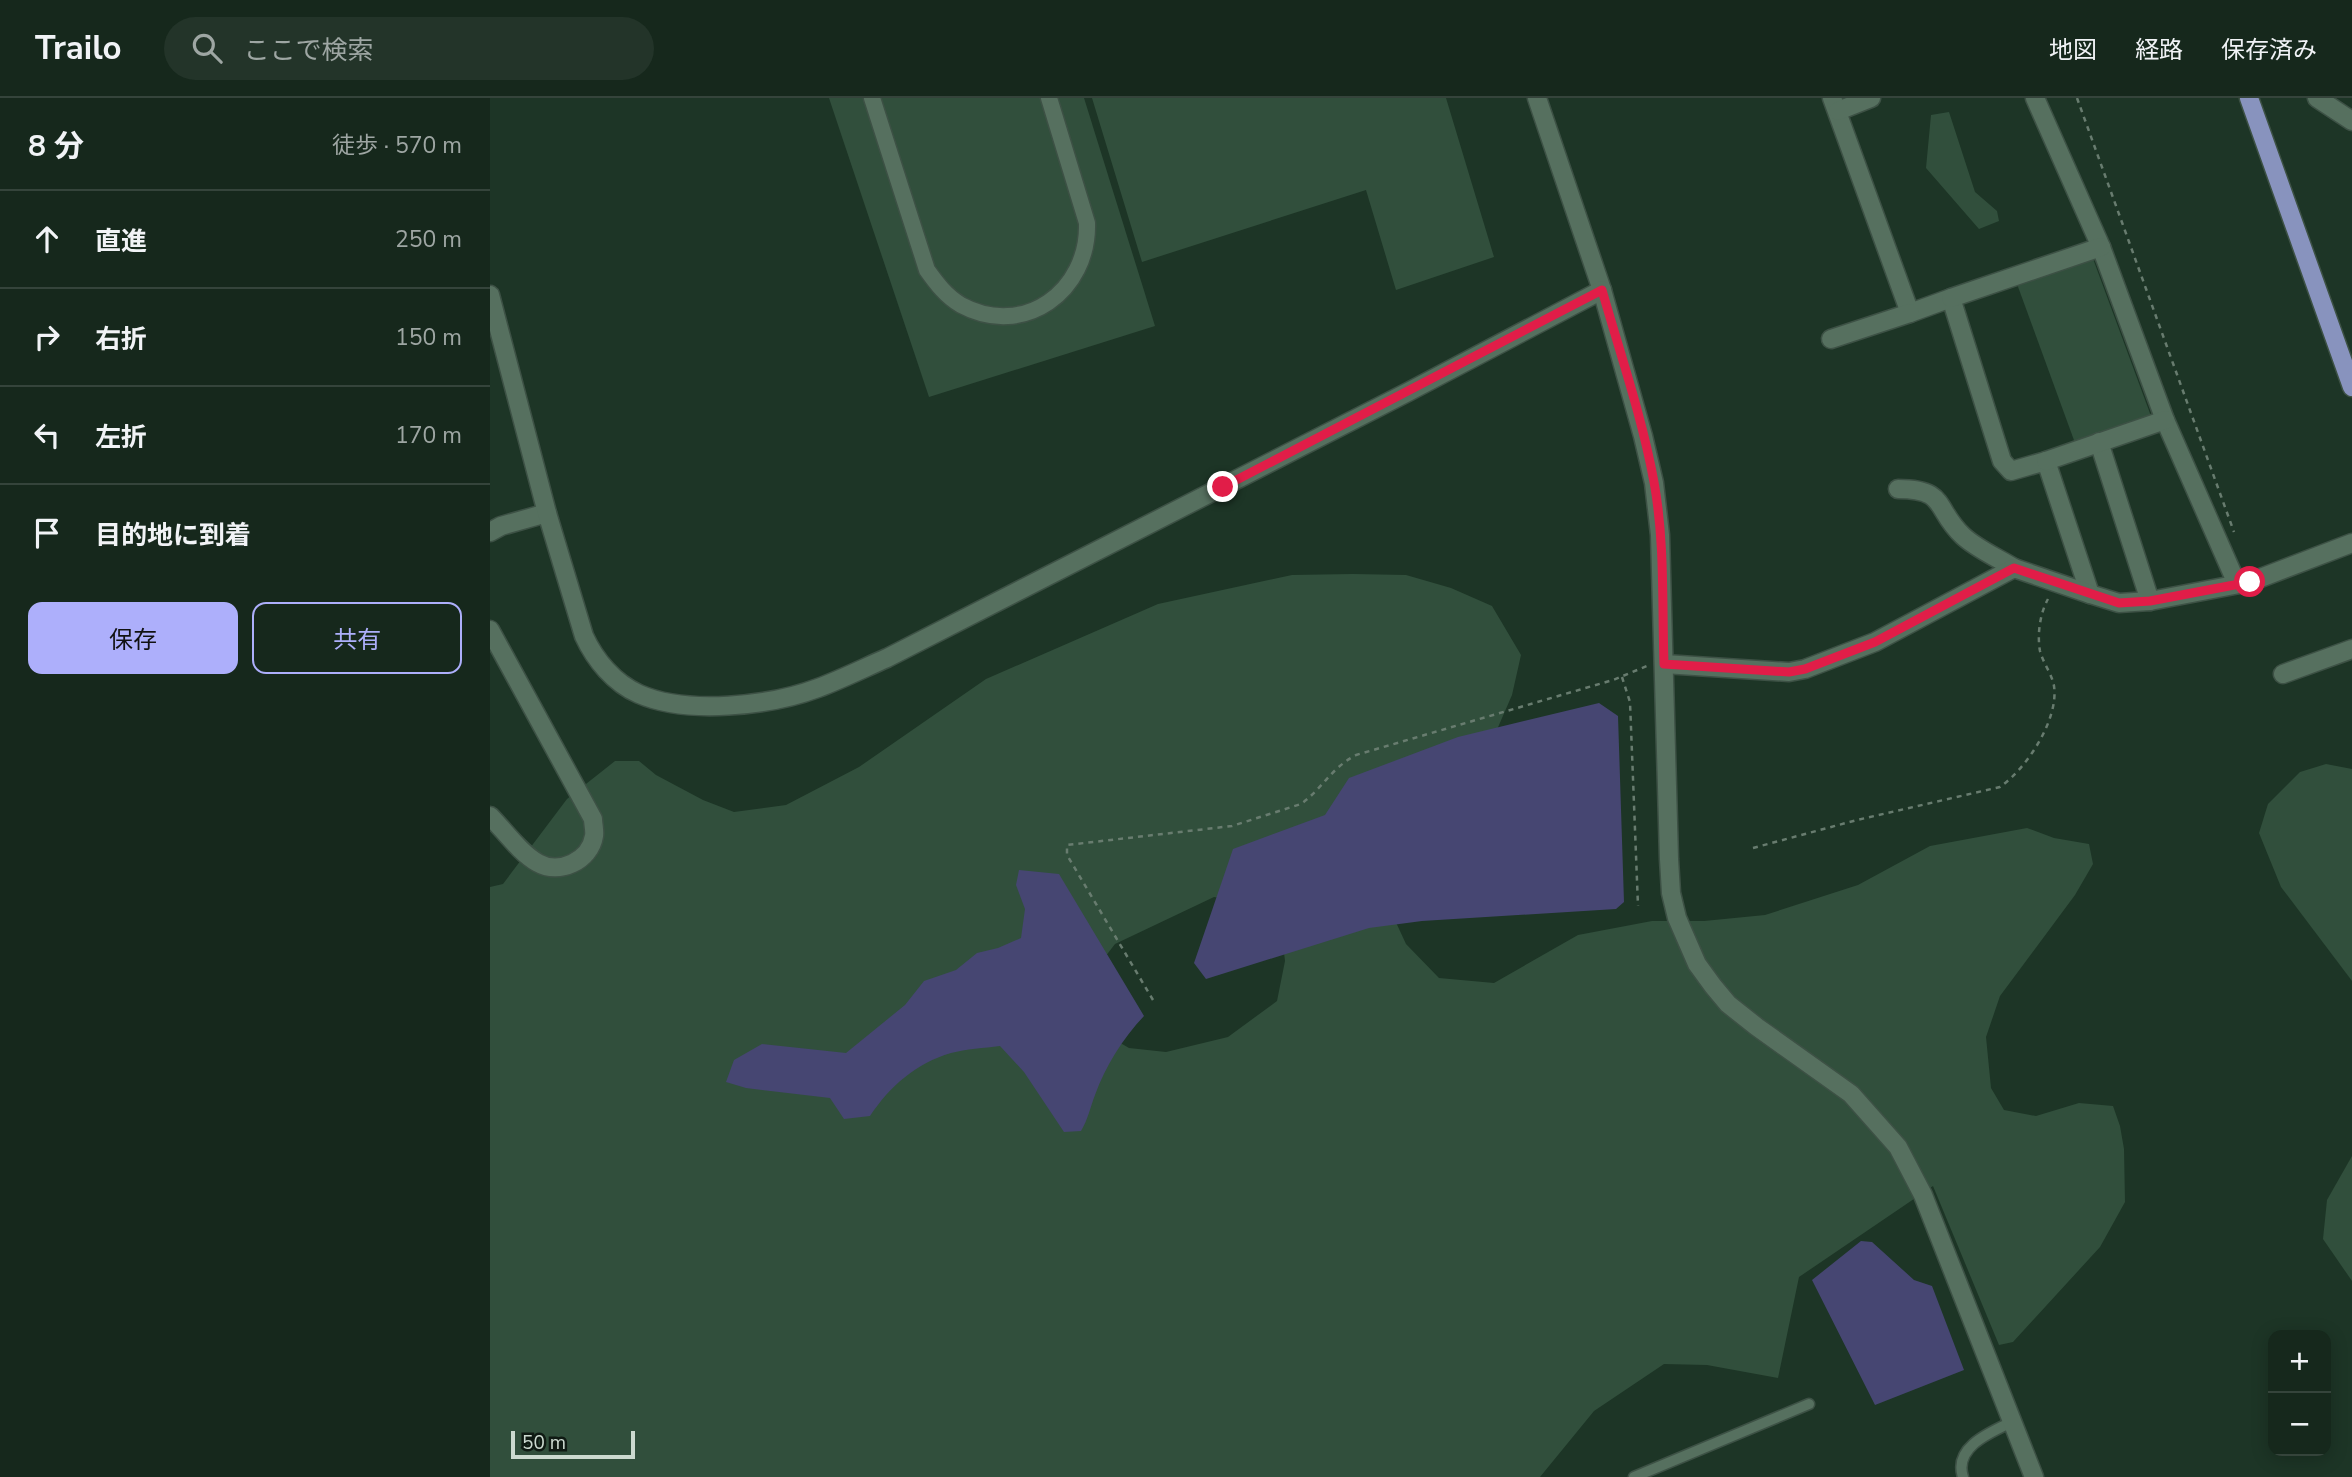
<!DOCTYPE html>
<html lang="ja">
<meta charset="utf-8">
<style>
:root{--surface:#16281c;--page:#233429;--text:#f1f3f6;--muted:#9ea6a3;--line:#35443b;--accent:#adaffb}
body{margin:0;font-family:"Nunito Sans","Noto Sans JP",sans-serif;background:var(--page);color:var(--text)}
.controls{position:absolute;right:21px;bottom:21px;display:grid;overflow:hidden;border-radius:14px;box-shadow:0 4px 18px #0003}
.controls button{width:63px;height:63px;display:grid;place-items:center;padding:0;border:0;border-bottom:2px solid var(--line);background:var(--surface);color:var(--text);font:35px sans-serif}
.scale{position:absolute;left:21px;bottom:18px;width:124px;box-sizing:border-box;padding-left:7px;border:4px solid #ccdad0;border-top:0;font-size:19px;line-height:24px;white-space:nowrap;color:#ccdad0;-webkit-text-stroke:5px #0f1a13;paint-order:stroke}
.stop{position:absolute;width:21px;height:21px;margin:-16px;border:5px solid #e11d48;border-radius:50%;background:#fff}
.stop.end{background:#e11d48;border-color:#fff;box-shadow:0 2px 7px #0008}
.list{margin:0;padding:0;list-style:none}
h2{display:flex;justify-content:space-between;align-items:center;height:91px;margin:0;padding:0 28px;font-size:30px}
h2 small{font-size:23px;font-weight:400;color:var(--muted)}
.list li{display:grid;grid-template-columns:46px 1fr auto;gap:21px;align-items:center;box-sizing:border-box;height:98px;padding:0 28px;border-top:2px solid var(--line)}
.list b{display:block;font-size:26px;white-space:nowrap}
.list em{font-size:23px;font-style:normal;color:var(--muted)}
.actions{display:flex;gap:14px;padding:21px 28px}
.actions a{flex:1;padding:16px 0;border:2px solid var(--accent);border-radius:14px;text-align:center;font-size:24px;color:var(--accent)}
.actions .main{background:var(--accent);color:#111}
.icon{flex:none;width:38px;height:38px;fill:none;stroke:currentColor;stroke-width:2;stroke-linecap:round;stroke-linejoin:round}
.map{position:relative;flex:none;width:1862px;height:1379px;overflow:hidden}
header{display:flex;align-items:center;gap:42px;box-sizing:border-box;height:98px;padding:0 35px;background:var(--surface);border-bottom:2px solid var(--line)}
header strong{font-size:33px}
nav{display:flex;gap:38px;margin-inline-start:auto;font-size:24px}
.search{width:490px;height:63px;background:var(--page);display:flex;align-items:center;gap:18px;box-sizing:border-box;padding:0 24px;border-radius:38px;color:var(--muted);font-size:26px}
main{display:flex}
aside{flex:1;background:var(--surface)}
.map>svg:first-child{display:block}
.green{fill:#314f3c;fill-rule:evenodd}
.water{fill:#464672}
.lines{fill:none;stroke-linecap:round;stroke-linejoin:round}
.service-casing{stroke:#3d5145;stroke-width:13}
.pedestrian-casing{stroke:#3d5145;stroke-width:19}
.minor-casing{stroke:#3d5145;stroke-width:21}
.tertiary-casing{stroke:#3d5145;stroke-width:21}
.primary-casing{stroke:#3d5145;stroke-width:21}
.path{stroke:#687c6f;stroke-width:2.5;stroke-dasharray:5 5;stroke-linecap:butt}
.service{stroke:#56705f;stroke-width:10}
.pedestrian{stroke:#56705f;stroke-width:16}
.minor{stroke:#56705f;stroke-width:18}
.tertiary{stroke:#56705f;stroke-width:18}
.primary{stroke:#8893be;stroke-width:18}
.route{stroke:#e11d48;stroke-width:9}
</style>
<header>
<strong>Trailo</strong>
<div class="search"><svg class="icon" aria-label="search" viewBox="0 0 24 24"><circle cx="10" cy="10" r="6"/><path d="M15 15l6 6"/></svg>ここで検索</div>
<nav><a>地図</a><a>経路</a><a>保存済み</a></nav>
</header>
<main>
<aside>
<h2>8 分<small>徒歩 · 570 m</small></h2>
<ul class="list">
<li><svg class="icon" aria-label="ahead" viewBox="0 0 24 24"><path d="M12 20V5M6 11l6-6 6 6"/></svg><div><b>直進</b></div><em>250 m</em></li>
<li><svg class="icon" aria-label="right" viewBox="0 0 24 24"><path d="M7 20v-9h11M14 6l5 5-5 5"/></svg><div><b>右折</b></div><em>150 m</em></li>
<li><svg class="icon" aria-label="left" viewBox="0 0 24 24"><path d="M17 20v-9H6M10 6l-5 5 5 5"/></svg><div><b>左折</b></div><em>170 m</em></li>
<li><svg class="icon" aria-label="arrive" viewBox="0 0 24 24"><path d="M6 21V4h12l-3 4 3 4H6"/></svg><div><b>目的地に到着</b></div></li>
</ul>
<div class="actions"><a class="main">保存</a><a>共有</a></div>
</aside>
<div class="map">
<svg width="1862" height="1379" viewBox="0 0 1862 1379">
<rect width="100%" height="100%" fill="#1d3526"/>
<g class="green">
<path d="M 339,0 L 594,0 L 665,228 L 439,299 Z"/>
<path d="M 602,0 L 956,0 L 1004,159 L 906,192 L 876,92 L 652,164 Z"/>
<path d="M 1459,14 L 1485,94 L 1507,113 L 1509,123 L 1489,131 L 1436,70 L 1441,17 Z"/>
<path d="M 1602,158 L 1661,318 L 1585,345 L 1527,186 Z"/>
<path d="M 863,476 L 916,477 L 961,490 L 1002,508 L 1031,557 L 1022,597 L 996,657 L 897,805 L 916,846 L 949,880 L 1004,885 L 1088,837 L 1162,823 L 1214,823 L 1275,817 L 1368,787 L 1440,748 L 1537,730 L 1564,740 L 1599,746 L 1603,766 L 1585,797 L 1510,898 L 1496,939 L 1501,990 L 1514,1012 L 1546,1018 L 1589,1005 L 1623,1008 L 1630,1028 L 1634,1051 L 1635,1104 L 1610,1149 L 1523,1244 L 1509,1247 L 1443,1088 L 1309,1179 L 1288,1280 L 1217,1267 L 1174,1266 L 1104,1313 L 1050,1379 L 0,1379 L 0,789 L 13,786 L 77,701 L 125,663 L 149,663 L 166,677 L 213,702 L 244,714 L 296,707 L 369,669 L 496,581 L 668,506 L 802,477 ZM 724,799 L 749,803 L 792,837 L 795,863 L 787,903 L 738,939 L 676,954 L 639,950 L 620,939 L 605,872 L 625,846 Z"/>
<path d="M 1836,666 L 1862,671 L 1862,883 L 1791,789 L 1769,735 L 1778,706 L 1810,674 Z"/>
<path d="M 1862,1058 L 1862,1183 L 1833,1141 L 1837,1102 Z"/>
</g>
<g class="water">
<path d="M 1109,605 L 1128,618 L 1134,804 L 1126,811 L 932,823 L 879,830 L 716,881 L 704,865 L 743,751 L 835,717 L 859,680 L 968,639 Z"/>
<path d="M 529,772 L 569,776 L 654,918 C 633,940 615,969 605,997 C 600,1010 598,1021 591,1033 L 574,1034 L 534,974 L 510,948 C 494,950 476,951 461,955 C 426,965 399,989 380,1018 L 354,1021 L 340,1000 L 256,990 L 236,984 L 244,962 L 272,946 L 356,955 L 415,907 L 434,883 L 466,872 L 487,855 L 508,850 L 531,840 L 535,811 L 526,787 Z"/>
<path d="M 1371,1143 L 1382,1144 L 1424,1182 L 1442,1188 L 1474,1272 L 1385,1307 L 1322,1182 Z"/>
</g>
<g class="lines">
<g class="service-casing">
<g id="service">
<path d="M 1144,1379 L 1319,1306"/>
<path d="M 1473,1379 C 1463,1349 1501,1334 1522,1324"/>
</g>
</g>
<g class="pedestrian-casing">
<path id="pedestrian" d="M 382,0 L 437,172 C 447,186 456,198 471,207 C 534,241 599,193 597,125 L 559,0"/>
</g>
<g class="minor-casing">
<g id="minor">
<path d="M 1342,0 L 1420,215 L 1461,200 L 1512,363 L 1521,373 L 1556,363 L 1600,496 L 1629,505 L 1660,503 L 1760,484 L 1862,445"/>
<path d="M 1545,0 L 1611,149 L 1675,322 L 1747,486"/>
<path d="M 1827,0 L 1862,23"/>
<path d="M 1348,13 L 1381,0"/>
<path d="M 1461,200 L 1611,149"/>
<path d="M 1341,241 L 1420,215"/>
<path d="M 1609,344 L 1660,503"/>
<path d="M 1556,363 L 1675,322"/>
<path d="M 1408,391 C 1458,391 1444,411 1473,438 C 1487,451 1508,460 1524,470"/>
<path d="M 0,434 L 11,428 L 57,415"/>
<path d="M 0,532 L 103,721 C 103,726 105,733 104,738 C 100,763 69,777 48,765 C 30,755 14,732 0,718"/>
<path d="M 1174,566 L 1299,574 L 1315,571 L 1385,544 L 1524,470 L 1600,496"/>
<path d="M 1793,576 L 1862,551"/>
</g>
</g>
<g class="tertiary-casing">
<g id="tertiary">
<path d="M 1047,0 L 1112,192 L 1153,338 L 1164,385 L 1170,437 L 1179,761 L 1181,795 L 1187,820 L 1207,866 L 1223,888 L 1238,906 L 1267,929 L 1361,996 L 1408,1049 L 1433,1097 L 1544,1379"/>
<path d="M 0,197 L 57,415 L 94,538 C 105,562 124,585 149,596 C 197,617 280,608 328,590 C 352,581 374,570 397,560 L 918,294 L 1112,192"/>
</g>
</g>
<g class="primary-casing">
<path id="primary" d="M 1759,0 L 1862,289"/>
</g>
<g class="path">
<path d="M 1587,0 L 1744,434"/>
<path d="M 1132,579 L 1140,604 L 1148,808"/>
<path d="M 1263,750 L 1367,722 L 1510,689 C 1536,671 1569,622 1564,588 C 1562,576 1553,565 1550,553 C 1547,537 1550,515 1558,501"/>
<path d="M 663,902 L 577,757 L 577,747 L 742,728 L 811,706 C 833,690 840,671 866,657 L 1123,582 L 1157,568"/>
</g>
<use href="#service" class="service"/>
<use href="#pedestrian" class="pedestrian"/>
<use href="#minor" class="minor"/>
<use href="#tertiary" class="tertiary"/>
<use href="#primary" class="primary"/>
</g>
<g class="lines">
<path class="route" d="M 733,389 L 1112,192 C 1130,255 1152,319 1164,384 C 1175,444 1172,506 1174,566 L 1299,574 L 1315,571 L 1385,544 L 1524,470 L 1629,505 L 1660,503 L 1760,484"/>
</g>
</svg>
<div class="controls">
<button>+</button>
<button>−</button>
</div>
<div class="scale">50 m</div>
<div class="stop" style="left:1760px;top:484px"></div>
<div class="stop end" style="left:733px;top:389px"></div>
</div>
</main>
